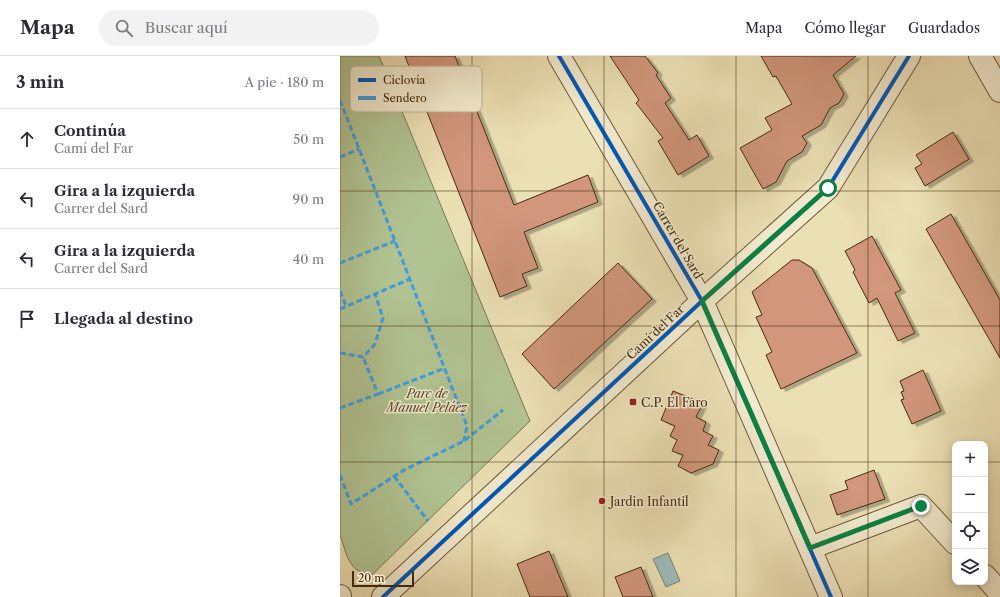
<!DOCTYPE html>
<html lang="es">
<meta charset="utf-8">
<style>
:root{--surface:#fff;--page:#f2f2f3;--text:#2b2b33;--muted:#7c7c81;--line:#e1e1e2}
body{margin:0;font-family:"Libre Caslon Text",serif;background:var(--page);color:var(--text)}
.controls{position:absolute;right:12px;bottom:12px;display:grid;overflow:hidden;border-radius:8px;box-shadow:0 2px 10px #0003}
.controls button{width:36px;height:36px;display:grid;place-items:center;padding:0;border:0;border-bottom:1px solid var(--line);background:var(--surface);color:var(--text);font:20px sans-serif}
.scale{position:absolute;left:12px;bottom:10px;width:62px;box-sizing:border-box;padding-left:4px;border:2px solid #462c0e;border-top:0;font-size:11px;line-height:14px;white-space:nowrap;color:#462c0e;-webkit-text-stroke:3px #f2eace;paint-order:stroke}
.stop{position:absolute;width:12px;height:12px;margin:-9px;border:3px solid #0b8043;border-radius:50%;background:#fff}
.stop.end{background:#0b8043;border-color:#fff;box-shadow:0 1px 4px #0008}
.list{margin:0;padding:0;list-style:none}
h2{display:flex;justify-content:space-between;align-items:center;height:52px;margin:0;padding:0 16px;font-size:17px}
h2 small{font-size:13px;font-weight:400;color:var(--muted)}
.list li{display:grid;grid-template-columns:26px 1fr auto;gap:12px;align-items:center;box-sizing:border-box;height:60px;padding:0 16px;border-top:1px solid var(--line)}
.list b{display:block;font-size:15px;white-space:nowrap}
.list p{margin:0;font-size:13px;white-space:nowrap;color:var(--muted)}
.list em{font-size:13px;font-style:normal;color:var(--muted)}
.icon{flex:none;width:22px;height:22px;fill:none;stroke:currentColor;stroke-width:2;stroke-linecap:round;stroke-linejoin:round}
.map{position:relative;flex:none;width:660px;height:541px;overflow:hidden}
header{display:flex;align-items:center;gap:24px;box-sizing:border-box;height:56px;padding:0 20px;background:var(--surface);border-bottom:1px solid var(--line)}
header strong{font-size:19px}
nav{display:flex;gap:22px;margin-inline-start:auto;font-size:14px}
.search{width:280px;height:36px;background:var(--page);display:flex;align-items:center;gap:10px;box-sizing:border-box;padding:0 14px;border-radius:22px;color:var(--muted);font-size:15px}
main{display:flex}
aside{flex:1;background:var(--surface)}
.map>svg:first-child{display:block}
.green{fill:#b1c392;stroke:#7c7850}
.water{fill:#9cbab8;stroke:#7a8174}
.building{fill:#d1967c;stroke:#462c0e;filter:url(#shadow)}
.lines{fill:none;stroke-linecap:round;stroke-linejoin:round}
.minor-casing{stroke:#6f5938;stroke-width:24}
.minor{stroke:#f2eace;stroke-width:22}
.quiet{stroke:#409cde;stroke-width:3;stroke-dasharray:6 3;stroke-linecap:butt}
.cycleway-casing{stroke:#f2eace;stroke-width:6}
.cycleway{stroke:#0057b8;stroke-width:4}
.route{stroke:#0b8043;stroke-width:5}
.grid{fill:none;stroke:#462c0e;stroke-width:1;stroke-opacity:0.55}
.poi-dot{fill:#8f2418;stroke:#f2eace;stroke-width:1.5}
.labels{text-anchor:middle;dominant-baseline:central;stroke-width:3;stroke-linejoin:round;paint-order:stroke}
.street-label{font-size:12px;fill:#462c0e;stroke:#f2eace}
.park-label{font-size:12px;font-style:italic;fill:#5b4a28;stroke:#f2eace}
.poi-label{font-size:12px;fill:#462c0e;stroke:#f2eace;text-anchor:start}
.key{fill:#f2eace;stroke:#beb194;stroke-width:1}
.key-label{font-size:11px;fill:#462c0e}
</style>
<header>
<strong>Mapa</strong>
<div class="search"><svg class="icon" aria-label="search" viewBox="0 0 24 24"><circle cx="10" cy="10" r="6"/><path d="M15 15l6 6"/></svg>Buscar aquí</div>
<nav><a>Mapa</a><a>Cómo llegar</a><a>Guardados</a></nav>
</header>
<main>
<aside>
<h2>3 min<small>A pie · 180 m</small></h2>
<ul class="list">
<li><svg class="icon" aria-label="ahead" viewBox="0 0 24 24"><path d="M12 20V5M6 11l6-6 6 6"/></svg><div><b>Continúa</b><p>Camí del Far</p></div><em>50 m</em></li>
<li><svg class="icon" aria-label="left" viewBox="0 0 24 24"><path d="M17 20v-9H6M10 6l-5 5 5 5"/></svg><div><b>Gira a la izquierda</b><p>Carrer del Sard</p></div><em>90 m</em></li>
<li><svg class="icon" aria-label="left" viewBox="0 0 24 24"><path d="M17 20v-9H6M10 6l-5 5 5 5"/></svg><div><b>Gira a la izquierda</b><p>Carrer del Sard</p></div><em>40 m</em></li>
<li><svg class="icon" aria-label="arrive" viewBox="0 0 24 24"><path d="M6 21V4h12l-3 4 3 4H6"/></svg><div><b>Llegada al destino</b></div></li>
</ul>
</aside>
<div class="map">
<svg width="660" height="541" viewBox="0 0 660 541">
<defs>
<filter id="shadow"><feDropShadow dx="4.5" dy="2.5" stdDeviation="0" flood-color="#0004"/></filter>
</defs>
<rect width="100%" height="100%" fill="#ebdfb4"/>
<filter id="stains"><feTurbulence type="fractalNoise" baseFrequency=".005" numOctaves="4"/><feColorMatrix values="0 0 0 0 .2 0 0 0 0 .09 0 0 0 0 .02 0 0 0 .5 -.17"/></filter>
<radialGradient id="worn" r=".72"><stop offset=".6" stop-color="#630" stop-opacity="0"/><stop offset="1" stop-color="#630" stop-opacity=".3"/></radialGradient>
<path class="green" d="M 0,0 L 39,0 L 190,365 L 33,518 C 8,518 7,498 0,479 Z"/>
<path class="water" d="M 328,497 L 340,525 L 326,531 L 313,503 Z"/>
<g class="building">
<path d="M 65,0 L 115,0 L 174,149 L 248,119 L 258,146 L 184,176 L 198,212 L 182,218 L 187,230 L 160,241 Z"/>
<path d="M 270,0 L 305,0 L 318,17 L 316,19 L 331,42 L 325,47 L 349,84 L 357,79 L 369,100 L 338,119 L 318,85 L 323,82 L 296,47 L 299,44 Z"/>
<path d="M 421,0 L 516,0 L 493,19 L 504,38 L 499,47 L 490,52 L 481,69 L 462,80 L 467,87 L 462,96 L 447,105 L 436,126 L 423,133 L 400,92 L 432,74 L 425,62 L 452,48 L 436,20 L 433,21 Z"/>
<path d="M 613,76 L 629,103 L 585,130 L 575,112 L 582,108 L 576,99 Z"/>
<path d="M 611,158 L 660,244 L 660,302 L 586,173 Z"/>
<path d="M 532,180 L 561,234 L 555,237 L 575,277 L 558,285 L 537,242 L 529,247 L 513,216 L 515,214 L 505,195 Z"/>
<path d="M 452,204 L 459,204 L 472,212 L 517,297 L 441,333 L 426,299 L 432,296 L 416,261 L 422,259 L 412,236 Z"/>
<path d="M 278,207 L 312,243 L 214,333 L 182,298 Z"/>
<path d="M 583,314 L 601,355 L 572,368 L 561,344 L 564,343 L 561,336 L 564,335 L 560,325 Z"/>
<path d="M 333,335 L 363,347 L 356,361 L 366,366 L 363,375 L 373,380 L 368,389 L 379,394 L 373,408 L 351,417 L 338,410 L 343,399 L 332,395 L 337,384 L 330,380 L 335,370 L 321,364 Z"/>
<path d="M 534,414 L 545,443 L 497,459 L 490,439 L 508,433 L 505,425 Z"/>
<path d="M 209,495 L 228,541 L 190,541 L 177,508 Z"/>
<path d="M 301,511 L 313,541 L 283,541 L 275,521 Z"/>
</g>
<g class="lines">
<g class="minor-casing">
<g id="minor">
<path d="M 219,0 L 362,245 L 491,541"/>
<path d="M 640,0 L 660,35"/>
<path d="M 470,492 L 581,450 L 615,487"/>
<path d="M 645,520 L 660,537"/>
<path d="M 0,540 L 0,541"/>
<path d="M 43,541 L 362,245 L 488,132 L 569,0"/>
</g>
</g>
<use href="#minor" class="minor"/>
<g class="quiet">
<path d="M 0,44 L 127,370 L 124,385"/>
<path d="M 0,101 L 19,93"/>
<path d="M 0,207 L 55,185"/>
<path d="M 0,235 L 6,250"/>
<path d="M 0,253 L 70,223"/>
<path d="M 0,297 L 23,301 L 35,288 L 43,262 L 35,238"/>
<path d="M 38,338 L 105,312"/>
<path d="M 0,352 L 38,338 L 23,301"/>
<path d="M 0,419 L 11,448 L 64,414 L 124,385 L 163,354"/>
<path d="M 54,420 L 88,465"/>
</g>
<g class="cycleway-casing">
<g id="cycleway">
<path d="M 219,0 L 362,245 L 491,541"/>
<path d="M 43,541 L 362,245 L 488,132 L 569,0"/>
</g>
</g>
<use href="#cycleway" class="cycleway"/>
</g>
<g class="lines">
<path class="route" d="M 488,132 L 362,245 L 470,492 L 581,450"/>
</g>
<path class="grid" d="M 132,0 L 132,541M 264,0 L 264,541M 396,0 L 396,541M 528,0 L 528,541M 0,135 L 660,135M 0,270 L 660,270M 0,406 L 615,406M 645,406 L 660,406"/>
<g class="poi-dot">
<rect x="289" y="342" width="8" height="8" rx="2"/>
<circle cx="262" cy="445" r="4"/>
</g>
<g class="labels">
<g class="street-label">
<text transform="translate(338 184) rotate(60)">Carrer del Sard</text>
<text transform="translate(315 276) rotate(-43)">Camí del Far</text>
</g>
<g class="park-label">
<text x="87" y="337">Parc de<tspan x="87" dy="14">Manuel Peláez</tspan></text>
</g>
<g class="poi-label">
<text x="301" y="346">C.P. El Faro</text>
<text x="270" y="445">Jardin Infantil</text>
</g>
</g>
<rect x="10" y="10" width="132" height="46" rx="6" class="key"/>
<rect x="18" y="22" width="18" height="4" fill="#0057b8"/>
<rect x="18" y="40" width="18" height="4" fill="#409cde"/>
<g class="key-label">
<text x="43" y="28">Ciclovía</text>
<text x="43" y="46">Sendero</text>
</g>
<rect width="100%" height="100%" filter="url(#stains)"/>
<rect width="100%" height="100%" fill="url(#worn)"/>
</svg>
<div class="controls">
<button>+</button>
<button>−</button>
<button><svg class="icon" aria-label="locate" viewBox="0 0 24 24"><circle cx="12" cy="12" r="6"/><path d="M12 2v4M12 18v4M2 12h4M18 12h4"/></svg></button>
<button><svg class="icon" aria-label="layers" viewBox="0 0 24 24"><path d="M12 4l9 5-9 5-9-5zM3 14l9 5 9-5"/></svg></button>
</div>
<div class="scale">20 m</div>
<div class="stop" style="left:488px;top:132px"></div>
<div class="stop end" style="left:581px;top:450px"></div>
</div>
</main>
